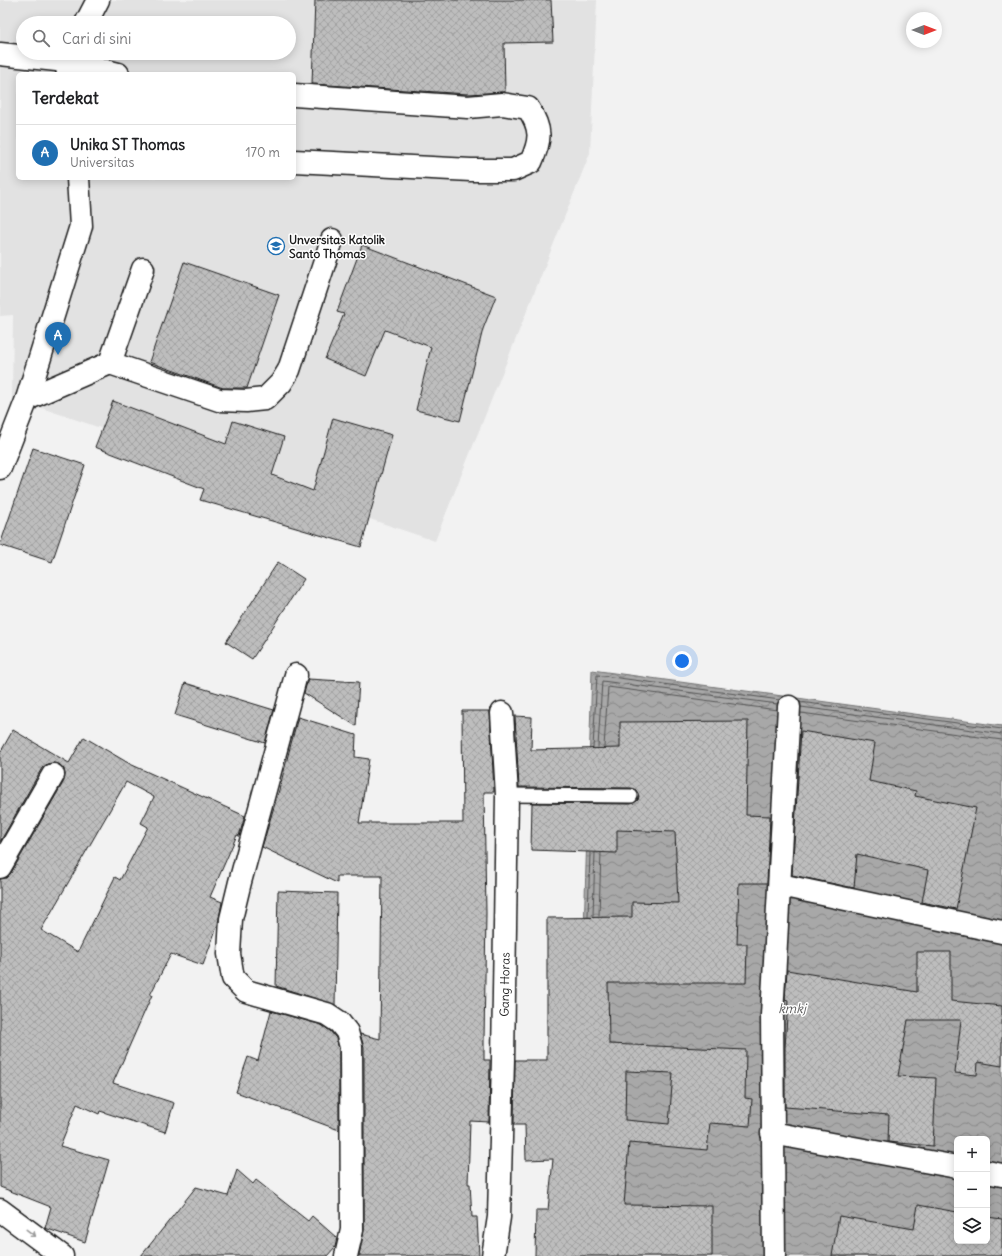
<!DOCTYPE html>
<html lang="id">
<meta charset="utf-8">
<style>
:root{--surface:#fff;--page:#f6f6f6;--text:#202124;--muted:#757577;--line:#e0e0e0;--accent:#1f6fb2}
body{margin:0;font-family:Delius,sans-serif;background:var(--page);color:var(--text)}
.controls{position:absolute;right:12px;bottom:12px;display:grid;overflow:hidden;border-radius:6px;box-shadow:0 2px 10px #0003}
.controls button{width:36px;height:36px;display:grid;place-items:center;padding:0;border:0;border-bottom:1px solid var(--line);background:var(--surface);color:var(--text);font:20px sans-serif}
.compass{position:absolute;left:906px;top:12px;width:36px;height:36px;border-radius:50%;background:var(--surface);box-shadow:0 2px 10px #0003;rotate:90deg}
.you{position:absolute;left:682px;top:661px;width:14px;height:14px;margin:-10px;border:3px solid #fff;border-radius:50%;background:#1a73e8;box-shadow:0 0 0 6px #1a73e833}
.badge{display:grid;place-items:center;width:26px;height:26px;border-radius:50%;background:var(--accent);color:#fff;font-size:13px;font-weight:700}
.pin{position:absolute;translate:-50% -33px;filter:drop-shadow(0 1px 2px #0008)}
.pin::after{content:'';position:absolute;top:21px;width:14px;height:12px;background:inherit;clip-path:polygon(0 0,100% 0,50% 100%)}
.list{margin:0;padding:0;list-style:none}
h2{display:flex;justify-content:space-between;align-items:center;height:52px;margin:0;padding:0 16px;font-size:17px}
h2 small{font-size:13px;font-weight:400;color:var(--muted)}
.list li{display:grid;grid-template-columns:26px 1fr auto;gap:12px;align-items:center;box-sizing:border-box;height:56px;padding:0 16px;border-top:1px solid var(--line)}
.list b{display:block;font-size:15px;white-space:nowrap}
.list p{margin:0;font-size:13px;white-space:nowrap;color:var(--muted)}
.list em{font-size:13px;font-style:normal;color:var(--muted)}
.icon{flex:none;width:22px;height:22px;fill:none;stroke:currentColor;stroke-width:2;stroke-linecap:round;stroke-linejoin:round}
.map{position:relative;flex:none;width:1002px;height:1256px;overflow:hidden}
.search{position:absolute;background:var(--surface);box-shadow:0 2px 10px #0003;left:16px;top:16px;width:280px;height:44px;display:flex;align-items:center;gap:10px;box-sizing:border-box;padding:0 14px;border-radius:22px;color:var(--muted);font-size:15px}
.panel{position:absolute;background:var(--surface);box-shadow:0 2px 10px #0003;left:16px;top:72px;width:280px;height:108px;border-radius:6px}
.map>svg:first-child{display:block}
.built{fill:#e2e2e2;fill-rule:evenodd}
.water{fill:url(#water-waves);stroke:#707070;fill-rule:evenodd}
.lines{fill:none;stroke-linecap:round;stroke-linejoin:round}
.shore{stroke:#545454;stroke-width:1}
.building{fill:url(#building-cross-hatch);stroke:#1c1c1c;fill-rule:evenodd}
.lane-casing{stroke:#1c1c1c;stroke-width:16}
.street-casing{stroke:#1c1c1c;stroke-width:25}
.primary-casing{stroke:#1c1c1c;stroke-width:25}
.lane{stroke:#fff;stroke-width:13}
.street{stroke:#fff;stroke-width:22}
.primary{stroke:#fff;stroke-width:22}
.oneway{stroke:#999}
.labels{text-anchor:middle;dominant-baseline:central;stroke-width:3;stroke-linejoin:round;paint-order:stroke}
.poi-label{font-size:12px;font-weight:bold;fill:#1c1c1c;stroke:#fff;text-anchor:start}
.street-label{font-size:12px;fill:#1c1c1c;stroke:#fff}
.water-label{font-size:13px;font-style:italic;fill:#5b5b5b;stroke:#fff}
</style>
<div class="map">
<svg width="1002" height="1256" viewBox="0 0 1002 1256">
<defs>
<pattern id="water-waves" width="16" height="10" patternUnits="userSpaceOnUse"><rect width="16" height="10" fill="#a8a8a8"/><path d="M0 5q4-4 8 0t8 0" fill="none" stroke="#888"/></pattern>
<pattern id="building-cross-hatch" width="8" height="8" patternUnits="userSpaceOnUse"><rect width="8" height="8" fill="#bdbdbd"/><path d="M0 0l8 8M0 8l8-8" fill="none" stroke="#a2a2a2"/></pattern>
</defs>
<rect width="100%" height="100%" fill="#f2f2f2"/>
<filter id="ink" filterUnits="userSpaceOnUse"><feTurbulence type="fractalNoise" baseFrequency=".025" numOctaves="2"/><feDisplacementMap in="SourceGraphic" scale="8" xChannelSelector="R" yChannelSelector="G"/><feConvolveMatrix kernelMatrix="1 2 1 2 8 2 1 2 1" color-interpolation-filters="sRGB"/></filter>
<g filter="url(#ink)">
<path class="built" d="M 0,0 L 597,0 L 590,153 L 435,541 L 12,398 L 13,315 L 0,316 ZM 23,23 L 289,23 L 289,53 L 23,53 ZM 18,74 L 294,74 L 294,178 L 18,178 Z"/>
<path class="water" d="M 592,670 L 1002,726 L 1002,1256 L 574,1256 ZM 957,1139 L 987,1139 L 987,1241 L 957,1241 Z"/>
<g class="lines">
<g class="shore">
<path d="M 800,702 L 1002,729"/>
<path d="M 801,707 L 1002,734"/>
<path d="M 801,713 L 1002,740"/>
<path d="M 598,747 L 602,681 L 778,704"/>
<path d="M 604,747 L 608,687 L 777,710"/>
<path d="M 593,748 L 597,675 L 780,700"/>
<path d="M 593,916 L 595,853"/>
<path d="M 599,916 L 601,853"/>
<path d="M 588,917 L 590,853"/>
</g>
</g>
<g class="building">
<path d="M 315,0 L 551,0 L 553,42 L 504,43 L 505,92 L 468,94 L 312,84 Z"/>
<path d="M 362,245 L 496,296 L 483,329 L 460,421 L 416,410 L 431,347 L 385,330 L 366,376 L 325,359 L 344,314 L 337,312 Z"/>
<path d="M 184,262 L 279,295 L 247,388 L 223,388 L 149,362 Z"/>
<path d="M 113,401 L 226,444 L 233,421 L 284,437 L 272,475 L 313,491 L 333,418 L 392,435 L 361,547 L 200,500 L 204,489 L 95,447 Z"/>
<path d="M 33,448 L 85,465 L 52,562 L 0,545 Z"/>
<path d="M 278,562 L 304,579 L 252,659 L 226,642 Z"/>
<path d="M 308,679 L 359,682 L 356,726 L 304,693 Z"/>
<path d="M 185,683 L 274,710 L 265,743 L 175,715 Z"/>
<path d="M 462,711 L 490,711 L 494,792 L 484,792 L 486,913 L 484,1040 L 484,1060 L 490,1060 L 489,1122 L 470,1121 L 468,1184 L 470,1184 L 472,1217 L 477,1217 L 479,1256 L 359,1256 L 364,1230 L 364,1047 L 360,1034 L 380,1039 L 382,876 L 337,876 L 337,883 L 262,847 L 279,790 L 298,717 L 356,735 L 355,757 L 369,759 L 359,823 L 463,823 Z"/>
<path d="M 515,716 L 532,717 L 531,750 L 620,748 L 620,722 L 748,721 L 746,815 L 770,816 L 767,883 L 739,883 L 737,944 L 747,944 L 746,983 L 608,983 L 609,1044 L 746,1050 L 745,1098 L 752,1099 L 750,1126 L 710,1123 L 707,1150 L 629,1143 L 624,1205 L 712,1206 L 712,1256 L 535,1256 L 536,1210 L 548,1210 L 553,1159 L 526,1160 L 525,1125 L 514,1125 L 515,1060 L 547,1060 L 547,918 L 632,917 L 632,902 L 678,903 L 675,832 L 617,830 L 617,853 L 531,850 L 532,803 L 631,804 L 638,800 L 639,796 L 635,789 L 631,788 L 519,787 ZM 626,1071 L 673,1073 L 669,1124 L 625,1120 Z"/>
<path d="M 13,730 L 69,763 L 84,737 L 130,764 L 245,816 L 239,836 L 237,835 L 210,897 L 222,902 L 218,924 L 203,965 L 171,954 L 150,995 L 152,995 L 113,1083 L 174,1103 L 165,1132 L 100,1111 L 99,1114 L 77,1104 L 60,1146 L 109,1160 L 85,1242 L 45,1228 L 51,1207 L 0,1187 L 0,879 L 6,878 L 11,873 L 64,781 L 65,775 L 64,769 L 59,764 L 53,763 L 47,764 L 42,768 L 0,842 L 0,753 ZM 126,782 L 154,797 L 141,823 L 148,827 L 120,880 L 115,877 L 78,952 L 41,930 Z"/>
<path d="M 801,731 L 875,743 L 869,781 L 916,791 L 915,796 L 976,808 L 956,909 L 922,902 L 928,870 L 857,854 L 854,888 L 792,875 Z"/>
<path d="M 278,891 L 337,893 L 335,1005 L 276,986 Z"/>
<path d="M 917,952 L 951,952 L 951,1001 L 1002,1006 L 1002,1066 L 978,1062 L 977,1075 L 955,1073 L 961,1020 L 908,1020 L 898,1076 L 936,1078 L 933,1146 L 888,1142 L 889,1115 L 785,1107 L 785,1048 L 788,1000 L 785,999 L 787,970 L 917,992 Z"/>
<path d="M 271,1011 L 322,1025 L 330,1031 L 336,1038 L 339,1049 L 339,1130 L 236,1092 L 248,1057 L 258,1061 Z"/>
<path d="M 237,1170 L 253,1184 L 256,1180 L 308,1221 L 312,1216 L 337,1238 L 335,1247 L 327,1256 L 141,1256 L 196,1187 L 228,1196 Z"/>
<path d="M 918,1205 L 957,1212 L 957,1241 L 987,1241 L 987,1217 L 1002,1219 L 1002,1256 L 832,1256 L 839,1216 L 914,1229 Z"/>
</g>
<g class="lines">
<g class="lane-casing">
<path id="lane" d="M 507,795 L 631,796"/>
</g>
<g class="street-casing">
<g id="street">
<path d="M 86,23 L 98,0"/>
<path d="M 71,53 L 66,61 L 118,74"/>
<path d="M 0,54 L 66,61 L 68,74"/>
<path d="M 294,95 L 468,107 L 502,104 L 528,108 C 542,129 541,140 531,162 L 513,170 L 471,170 L 294,161"/>
<path d="M 110,363 L 143,269"/>
<path d="M 27,399 L 110,363 L 219,400 L 246,401 L 265,399 L 281,383 L 289,370 L 332,240"/>
<path d="M 0,468 L 27,399 L 81,226 L 78,178"/>
<path d="M 296,675 L 240,882 L 231,919 L 229,954 L 233,978 L 246,991 L 327,1014 L 339,1022 L 347,1032 L 351,1047 L 352,1230 L 346,1256"/>
<path d="M 0,867 L 53,775"/>
<path d="M 780,885 L 1002,932"/>
<path d="M 772,1133 L 957,1167"/>
<path d="M 987,1172 L 1002,1175"/>
<path id="s1" d="M 493,1256 L 499,1217 L 503,1059 L 507,795 L 502,713"/>
<path d="M 774,1256 L 772,1015 L 789,707"/>
</g>
</g>
<g class="primary-casing">
<path id="primary" d="M 0,1210 L 62,1256"/>
</g>
<use href="#lane" class="lane"/>
<use href="#street" class="street"/>
<use href="#primary" class="primary"/>
</g>
<defs><path id="oneway-shaft" d="M-6 0H5M1.5-3L5.5 0L1.5 3" fill="none" stroke-width="1.6" stroke-linecap="round" stroke-linejoin="round"/></defs>
<use class="oneway" href="#oneway-shaft" transform="translate(31 1233) rotate(37)"/>
</g>
<defs>
<g id="university-ring" transform="scale(0.9)"><circle r="9.5" fill="#fff" stroke="#1f6fb2" stroke-width="1.5"/><path d="M0-5L7-2L0 1L-7-2ZM-4 1L0 2.5L4 1V4Q0 6-4 4Z" fill="#1f6fb2"/></g>
</defs>
<g fill-rule="evenodd">
<use href="#university-ring" x="276" y="246"/>
</g>
<g class="labels">
<g class="poi-label">
<text x="289" y="239">Unversitas Katolik<tspan x="289" dy="14">Santo Thomas</tspan></text>
</g>
<g class="street-label">
<text stroke="none"><textPath href="#s1" startOffset="272">Gang Horas</textPath></text>
</g>
<g class="water-label">
<text x="792" y="1008">kmkj</text>
</g>
</g>
</svg>
<div class="controls">
<button>+</button>
<button>−</button>
<button><svg class="icon" aria-label="layers" viewBox="0 0 24 24"><path d="M12 4l9 5-9 5-9-5zM3 14l9 5 9-5"/></svg></button>
</div>
<svg class="compass" viewBox="-18 -18 36 36"><path d="M0-13l5 13h-10z" fill="#e53935"/><path d="M0 13l5-13h-10z" fill="#757577"/></svg>
<div class="you"></div>
<div class="pin badge" style="left:58px;top:355px">A</div>
<div class="search"><svg class="icon" aria-label="search" viewBox="0 0 24 24"><circle cx="10" cy="10" r="6"/><path d="M15 15l6 6"/></svg>Cari di sini</div>
<section class="panel">
<h2>Terdekat<small></small></h2>
<ul class="list">
<li><span class="badge">A</span><div><b>Unika ST Thomas</b><p>Universitas</p></div><em>170 m</em></li>
</ul>
</section>
</div>
